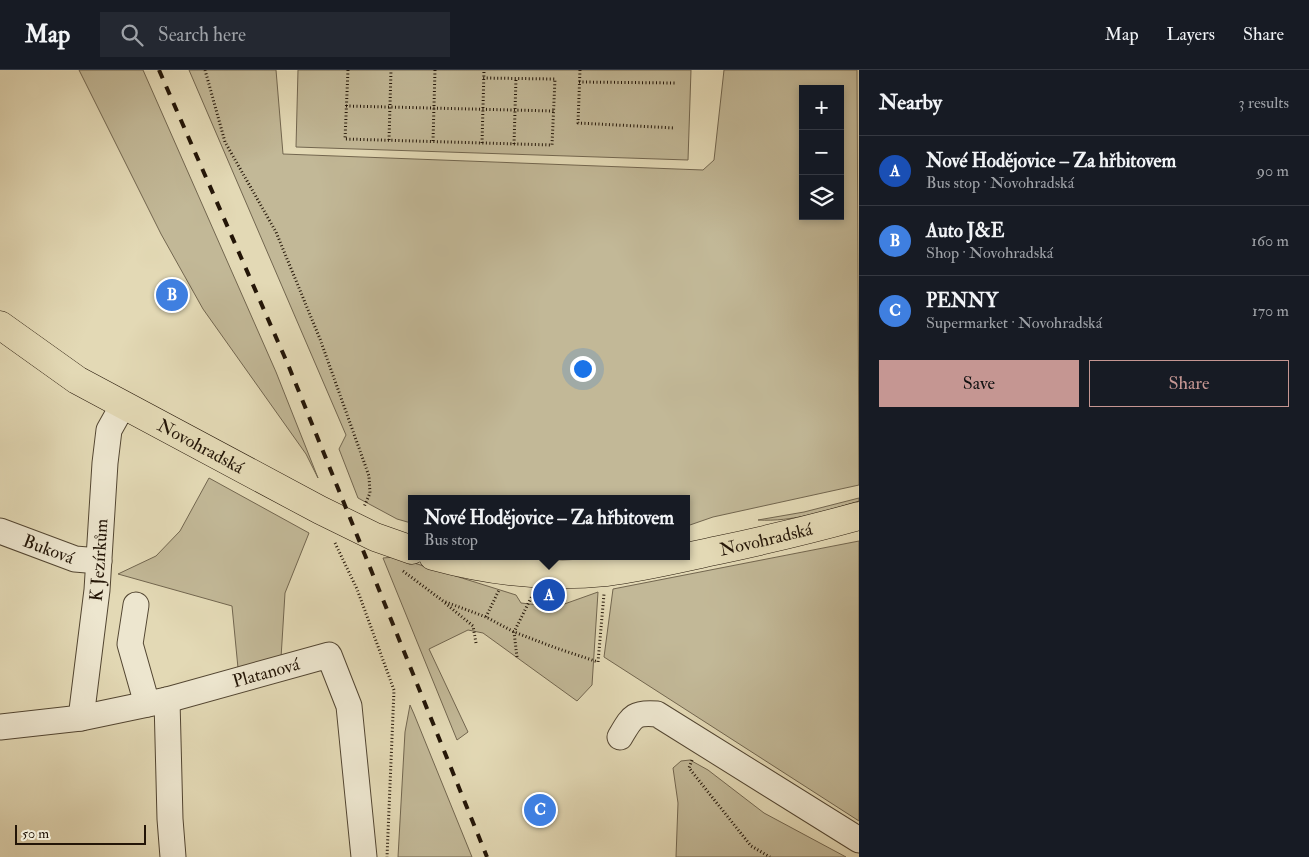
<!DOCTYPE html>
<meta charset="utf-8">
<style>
:root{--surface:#171b24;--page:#242831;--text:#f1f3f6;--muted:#9ea1a6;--line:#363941;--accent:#c59692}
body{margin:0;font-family:"IM FELL Double Pica",serif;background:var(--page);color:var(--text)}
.controls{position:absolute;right:15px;top:15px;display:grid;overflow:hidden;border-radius:0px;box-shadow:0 2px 8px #0003}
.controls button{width:45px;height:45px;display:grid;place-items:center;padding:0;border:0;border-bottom:1px solid var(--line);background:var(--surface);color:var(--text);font:25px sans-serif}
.scale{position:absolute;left:15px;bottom:12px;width:131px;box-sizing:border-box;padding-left:5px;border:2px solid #231507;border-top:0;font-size:14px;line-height:18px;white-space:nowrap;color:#231507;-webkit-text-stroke:4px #ede6cf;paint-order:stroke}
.you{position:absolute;left:582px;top:298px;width:18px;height:18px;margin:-12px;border:4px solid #fff;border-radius:50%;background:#1a73e8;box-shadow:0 0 0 8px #1a73e833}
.badge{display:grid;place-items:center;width:32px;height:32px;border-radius:50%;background:var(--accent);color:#fff;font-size:16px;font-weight:700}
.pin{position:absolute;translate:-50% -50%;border:2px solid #fff;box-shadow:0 1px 5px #0006}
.popup{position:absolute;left:408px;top:425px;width:282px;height:65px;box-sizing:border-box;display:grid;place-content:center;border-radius:0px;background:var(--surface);filter:drop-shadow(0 1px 4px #0005);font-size:16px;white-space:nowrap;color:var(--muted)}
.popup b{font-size:19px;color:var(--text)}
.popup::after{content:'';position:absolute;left:50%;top:100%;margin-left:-10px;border:10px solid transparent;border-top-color:var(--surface)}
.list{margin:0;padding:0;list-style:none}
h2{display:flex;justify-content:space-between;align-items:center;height:65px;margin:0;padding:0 20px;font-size:21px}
h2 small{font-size:16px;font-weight:400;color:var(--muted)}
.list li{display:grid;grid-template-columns:32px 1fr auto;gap:15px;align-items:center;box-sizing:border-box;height:70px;padding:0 20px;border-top:1px solid var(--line)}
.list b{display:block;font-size:19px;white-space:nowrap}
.list p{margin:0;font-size:16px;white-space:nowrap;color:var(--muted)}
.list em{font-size:16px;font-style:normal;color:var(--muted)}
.actions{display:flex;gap:10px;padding:15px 20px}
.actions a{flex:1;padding:11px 0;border:1px solid var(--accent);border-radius:0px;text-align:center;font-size:18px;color:var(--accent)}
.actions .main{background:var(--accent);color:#111}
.icon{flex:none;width:28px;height:28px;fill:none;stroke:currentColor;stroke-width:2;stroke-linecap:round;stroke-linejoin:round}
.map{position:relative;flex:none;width:859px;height:787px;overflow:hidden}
header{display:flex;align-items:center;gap:30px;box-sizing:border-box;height:70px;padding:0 25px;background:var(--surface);border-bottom:1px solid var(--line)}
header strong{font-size:24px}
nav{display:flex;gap:28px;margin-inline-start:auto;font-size:18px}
.search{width:350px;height:45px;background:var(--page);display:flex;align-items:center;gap:12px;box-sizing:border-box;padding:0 18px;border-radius:0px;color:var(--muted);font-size:19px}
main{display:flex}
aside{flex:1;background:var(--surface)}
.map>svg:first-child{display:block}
.green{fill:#c2b897;stroke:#72664f;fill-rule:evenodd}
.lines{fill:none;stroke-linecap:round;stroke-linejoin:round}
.minor-casing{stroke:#534632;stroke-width:27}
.major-casing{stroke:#231507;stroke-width:29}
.path{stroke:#231507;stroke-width:3;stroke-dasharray:1 2.5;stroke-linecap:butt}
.minor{stroke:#ede6cf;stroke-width:25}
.major{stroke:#e3d9b5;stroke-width:28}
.rail{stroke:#231507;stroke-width:4;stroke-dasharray:9 9;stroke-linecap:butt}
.labels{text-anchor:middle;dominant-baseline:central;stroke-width:4;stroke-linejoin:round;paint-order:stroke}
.street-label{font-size:18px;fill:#231507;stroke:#ede6cf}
</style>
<header>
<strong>Map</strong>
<div class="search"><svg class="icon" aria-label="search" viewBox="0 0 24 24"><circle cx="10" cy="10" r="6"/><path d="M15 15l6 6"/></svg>Search here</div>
<nav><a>Map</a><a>Layers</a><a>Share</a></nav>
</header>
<main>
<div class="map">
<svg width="859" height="787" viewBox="0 0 859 787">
<rect width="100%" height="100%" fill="#e3d9b5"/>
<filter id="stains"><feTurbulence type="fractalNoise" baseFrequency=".004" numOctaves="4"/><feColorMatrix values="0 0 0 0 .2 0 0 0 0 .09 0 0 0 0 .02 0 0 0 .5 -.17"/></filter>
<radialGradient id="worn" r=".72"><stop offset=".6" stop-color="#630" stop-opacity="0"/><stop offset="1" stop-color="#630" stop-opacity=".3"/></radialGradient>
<g class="green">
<path d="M 79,0 L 143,0 L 276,302 L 318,408 L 306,384 L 203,239 L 161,164 Z"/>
<path d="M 189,0 L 276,0 L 283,84 L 703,100 L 714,90 L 724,0 L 857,0 L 859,415 L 713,447 L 687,456 L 686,429 L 412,429 L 411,453 L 397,449 L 358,428 L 339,379 L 346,365 ZM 803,19 L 840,19 L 840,146 L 803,146 Z"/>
<path d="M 298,0 L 691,0 L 688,90 L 296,77 Z"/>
<path d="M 209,408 L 309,463 L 285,523 L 281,588 L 238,598 L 232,536 L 118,504 L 156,486 L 180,461 Z"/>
<path d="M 859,428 L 859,431 C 827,441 792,452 758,450 L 804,442 Z"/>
<path d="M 859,471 L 859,751 L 604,587 L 613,519 Z"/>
<path d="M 395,487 L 516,525 L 521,533 L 556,537 L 598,522 L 592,615 L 577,631 L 483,563 L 468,560 L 429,579 L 468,662 L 457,670 L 383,488 Z"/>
<path d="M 410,635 L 414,644 L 472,787 L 398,787 L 405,662 Z"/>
<path d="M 690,690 L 708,700 L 764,743 L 846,787 L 676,787 L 678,733 L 673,698 L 681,691 Z"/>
</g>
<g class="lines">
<g class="minor-casing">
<g id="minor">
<path id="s1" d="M 0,461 L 75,489 L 99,491"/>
<path d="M 136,535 L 130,574 L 147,634"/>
<path d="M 167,630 L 170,749 L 173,787"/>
<path id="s2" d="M 81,648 L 97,520 L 105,393 L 109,360 L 123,335"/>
<path id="s3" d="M 0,657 L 81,648 L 167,630 L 329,585 L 349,636 L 364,787"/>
<path d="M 620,667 C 632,647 633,642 657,644 L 859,770"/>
</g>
</g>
<g class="major-casing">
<g id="major">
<path id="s4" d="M 0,255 L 77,310 L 320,440 L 375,467 L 412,480"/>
<path id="s5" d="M 433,486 C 488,501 549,508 606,502 C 645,497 681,488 719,480 C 766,470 812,459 859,446"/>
</g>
</g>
<g class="path">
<path d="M 205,0 L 225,72 L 276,162 L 320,269 L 369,406 L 370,423 L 364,437"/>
<path d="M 348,0 L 345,69 L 552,75 L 555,9 L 483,8"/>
<path d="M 580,0 L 578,53 L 675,58"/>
<path d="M 579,12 L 675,13"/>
<path d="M 346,36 L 554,41"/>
<path d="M 389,70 L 391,0"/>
<path d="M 433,71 L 435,0"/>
<path d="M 482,73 L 484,0"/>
<path d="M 514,74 L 516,8"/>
<path d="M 335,473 L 357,519 L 394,620 L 387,787"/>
<path d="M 403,501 L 443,531 L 486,547 L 514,562 L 556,578 L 598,592 L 604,524"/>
<path d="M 445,533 L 473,556 L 476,573"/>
<path d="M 486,547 L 499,520"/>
<path d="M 517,587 L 514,562 L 533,524"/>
<path d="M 692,690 L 689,698 L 751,776 L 770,787"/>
</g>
<use href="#minor" class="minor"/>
<use href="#major" class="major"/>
<path class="rail" d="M 159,0 L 289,297 L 487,787"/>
</g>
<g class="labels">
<g class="street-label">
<text stroke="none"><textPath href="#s4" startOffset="235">Novohradská</textPath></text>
<text stroke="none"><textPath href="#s5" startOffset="338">Novohradská</textPath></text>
<text stroke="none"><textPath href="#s1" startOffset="52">Buková</textPath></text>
<text stroke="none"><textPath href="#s2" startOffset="159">K Jezírkům</textPath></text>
<text stroke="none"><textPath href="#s3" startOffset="272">Platanová</textPath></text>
</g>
</g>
<rect width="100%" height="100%" filter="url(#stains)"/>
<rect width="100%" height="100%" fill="url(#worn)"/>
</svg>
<div class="controls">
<button>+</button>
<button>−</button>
<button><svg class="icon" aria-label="layers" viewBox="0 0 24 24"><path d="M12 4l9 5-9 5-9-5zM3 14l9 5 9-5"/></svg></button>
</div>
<div class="scale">50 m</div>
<div class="you"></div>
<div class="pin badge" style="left:549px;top:525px;background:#1a4fb4">A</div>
<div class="popup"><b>Nové Hodějovice – Za hřbitovem</b>Bus stop</div>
<div class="pin badge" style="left:172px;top:225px;background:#3f7fe0">B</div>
<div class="pin badge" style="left:540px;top:740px;background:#3f7fe0">C</div>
</div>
<aside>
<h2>Nearby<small>3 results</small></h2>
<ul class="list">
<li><span class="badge" style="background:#1a4fb4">A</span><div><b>Nové Hodějovice – Za hřbitovem</b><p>Bus stop · Novohradská</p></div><em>90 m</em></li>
<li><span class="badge" style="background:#3f7fe0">B</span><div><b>Auto J&amp;E</b><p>Shop · Novohradská</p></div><em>160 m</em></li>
<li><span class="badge" style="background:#3f7fe0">C</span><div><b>PENNY</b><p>Supermarket · Novohradská</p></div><em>170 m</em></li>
</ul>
<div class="actions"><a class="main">Save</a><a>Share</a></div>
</aside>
</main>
